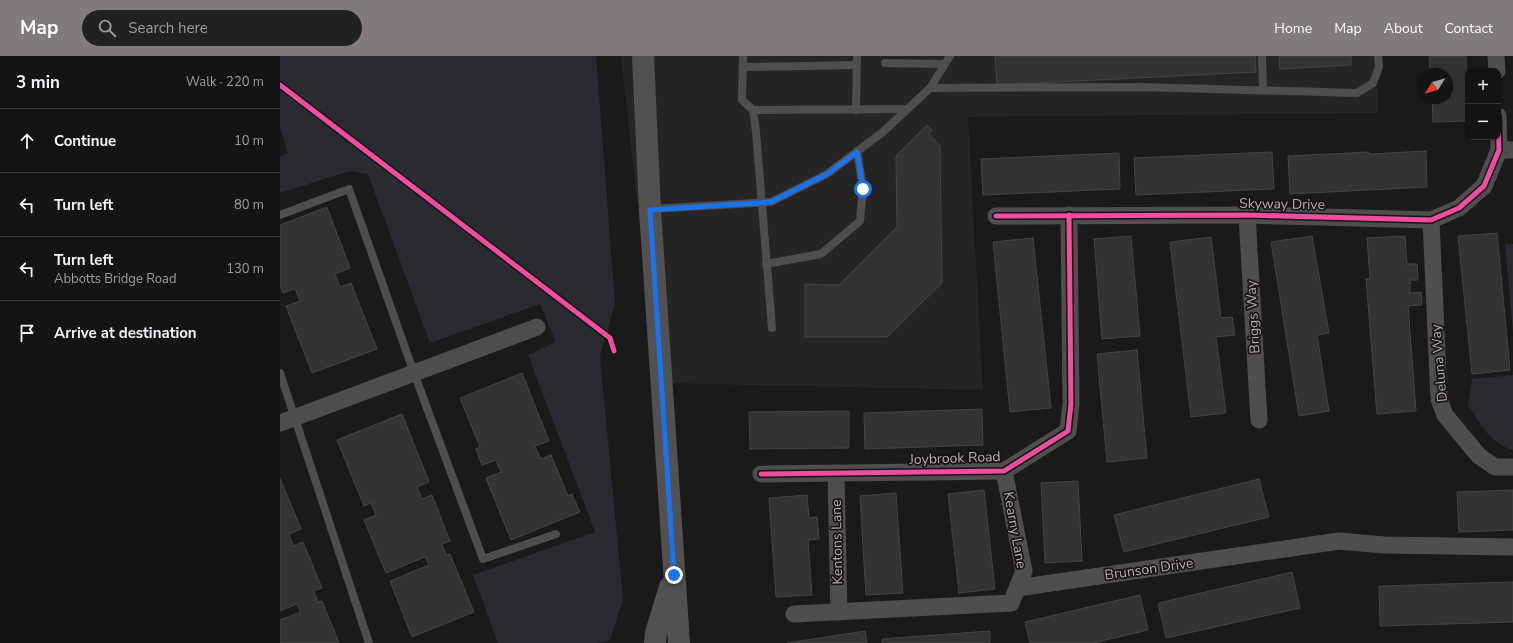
<!DOCTYPE html>
<meta charset="utf-8">
<style>
:root{--surface:#141414;--page:#212122;--text:#f1f3f6;--muted:#9d9ea0;--line:#333334;--accent:#817a7e}
body{margin:0;font-family:"Nunito Sans",sans-serif;background:var(--page);color:var(--text)}
.controls{position:absolute;right:12px;top:12px;display:grid;overflow:hidden;border-radius:8px;box-shadow:0 1px 3px #0004}
.controls button{width:36px;height:36px;display:grid;place-items:center;padding:0;border:0;border-bottom:1px solid var(--line);background:var(--surface);color:var(--text);font:20px sans-serif}
.compass{position:absolute;left:1137px;top:12px;width:36px;height:36px;border-radius:50%;background:var(--surface);box-shadow:0 1px 3px #0004;rotate:233deg}
.stop{position:absolute;width:12px;height:12px;margin:-9px;border:3px solid #1a73e8;border-radius:50%;background:#fff}
.stop.end{background:#1a73e8;border-color:#fff;box-shadow:0 1px 4px #0008}
.list{margin:0;padding:0;list-style:none}
h2{display:flex;justify-content:space-between;align-items:center;height:52px;margin:0;padding:0 16px;font-size:17px}
h2 small{font-size:13px;font-weight:400;color:var(--muted)}
.list li{display:grid;grid-template-columns:26px 1fr auto;gap:12px;align-items:center;box-sizing:border-box;height:64px;padding:0 16px;border-top:1px solid var(--line)}
.list b{display:block;font-size:15px;white-space:nowrap}
.list p{margin:0;font-size:13px;white-space:nowrap;color:var(--muted)}
.list em{font-size:13px;font-style:normal;color:var(--muted)}
.icon{flex:none;width:22px;height:22px;fill:none;stroke:currentColor;stroke-width:2;stroke-linecap:round;stroke-linejoin:round}
.map{position:relative;flex:none;width:1233px;height:587px;overflow:hidden}
header{display:flex;align-items:center;gap:24px;box-sizing:border-box;height:56px;padding:0 20px;background:var(--accent);color:#fff}
header strong{font-size:19px}
nav{display:flex;gap:22px;margin-inline-start:auto;font-size:14px}
.search{width:280px;height:36px;background:var(--page);display:flex;align-items:center;gap:10px;box-sizing:border-box;padding:0 14px;border-radius:22px;color:var(--muted);font-size:15px}
main{display:flex}
aside{flex:1;background:var(--surface)}
.map>svg:first-child{display:block}
.built{fill:#262424}
.green{fill:#2a2a31}
.building{fill:#343233;stroke:#464345}
.lines{fill:none;stroke-linecap:round;stroke-linejoin:round}
.service{stroke:#504d4e;stroke-width:8}
.minor{stroke:#504d4e;stroke-width:17}
.secondary{stroke:#525051;stroke-width:22}
.cycleway-casing{stroke:#161415;stroke-width:8}
.cycleway{stroke:#ef4d9e;stroke-width:5}
.route{stroke:#1a73e8;stroke-width:5}
.labels{text-anchor:middle;dominant-baseline:central;stroke-width:3.5;stroke-linejoin:round;paint-order:stroke}
.street-label{font-size:14px;fill:#b9adb4;stroke:#161415}
</style>
<header>
<strong>Map</strong>
<div class="search"><svg class="icon" aria-label="search" viewBox="0 0 24 24"><circle cx="10" cy="10" r="6"/><path d="M15 15l6 6"/></svg>Search here</div>
<nav><a>Home</a><a>Map</a><a>About</a><a>Contact</a></nav>
</header>
<main>
<aside>
<h2>3 min<small>Walk · 220 m</small></h2>
<ul class="list">
<li><svg class="icon" aria-label="ahead" viewBox="0 0 24 24"><path d="M12 20V5M6 11l6-6 6 6"/></svg><div><b>Continue</b></div><em>10 m</em></li>
<li><svg class="icon" aria-label="left" viewBox="0 0 24 24"><path d="M17 20v-9H6M10 6l-5 5 5 5"/></svg><div><b>Turn left</b></div><em>80 m</em></li>
<li><svg class="icon" aria-label="left" viewBox="0 0 24 24"><path d="M17 20v-9H6M10 6l-5 5 5 5"/></svg><div><b>Turn left</b><p>Abbotts Bridge Road</p></div><em>130 m</em></li>
<li><svg class="icon" aria-label="arrive" viewBox="0 0 24 24"><path d="M6 21V4h12l-3 4 3 4H6"/></svg><div><b>Arrive at destination</b></div></li>
</ul>
</aside>
<div class="map">
<svg width="1233" height="587" viewBox="0 0 1233 587">
<rect width="100%" height="100%" fill="#1a1a1a"/>
<path class="built" d="M 341,0 L 1096,0 L 1098,57 L 688,61 L 703,334 L 377,327 Z"/>
<g class="green">
<path d="M 0,0 L 316,0 L 335,247 L 320,300 L 343,544 L 330,584 L 318,587 L 218,587 L 193,519 L 315,476 L 248,299 L 276,286 L 260,248 L 150,287 L 88,118 L 70,115 L 0,137 L 0,101 L 8,97 L 0,72 Z"/>
<path d="M 1225,188 L 1233,188 L 1233,276 Z"/>
<path d="M 1233,319 L 1233,394 C 1210,388 1200,367 1188,349 L 1192,323 Z"/>
</g>
<g class="building">
<path d="M 715,0 L 975,0 L 976,16 L 717,29 Z"/>
<path d="M 999,0 L 1071,0 L 1071,9 L 1000,13 Z"/>
<path d="M 1149,0 L 1186,0 L 1188,65 L 1153,66 L 1152,42 L 1167,42 L 1167,18 L 1150,18 Z"/>
<path d="M 647,69 L 652,74 L 649,78 L 660,90 L 662,227 L 607,281 L 525,281 L 525,228 L 559,229 L 617,171 L 616,100 Z"/>
<path d="M 1146,95 L 1147,131 L 1010,138 L 1008,100 L 1089,96 L 1089,98 Z"/>
<path d="M 992,96 L 994,133 L 856,139 L 854,102 Z"/>
<path d="M 839,97 L 840,133 L 703,139 L 701,103 Z"/>
<path d="M 47,151 L 70,212 L 55,218 L 60,231 L 71,227 L 97,293 L 32,317 L 6,250 L 20,245 L 15,233 L 3,237 L 0,229 L 0,169 Z"/>
<path d="M 1217,177 L 1230,314 L 1192,318 L 1178,180 Z"/>
<path d="M 851,180 L 860,280 L 822,283 L 814,183 Z"/>
<path d="M 1032,180 L 1049,277 L 1037,279 L 1049,355 L 1019,360 L 991,186 Z"/>
<path d="M 1125,180 L 1127,208 L 1137,208 L 1138,224 L 1130,224 L 1130,237 L 1141,236 L 1142,249 L 1128,250 L 1136,355 L 1097,358 L 1086,223 L 1090,223 L 1087,182 Z"/>
<path d="M 931,181 L 941,262 L 952,261 L 955,279 L 936,281 L 946,357 L 911,361 L 890,186 Z"/>
<path d="M 753,182 L 771,352 L 730,356 L 713,186 Z"/>
<path d="M 857,294 L 867,402 L 827,406 L 817,298 Z"/>
<path d="M 242,317 L 269,385 L 255,390 L 261,403 L 271,399 L 288,440 L 292,438 L 300,456 L 231,484 L 206,422 L 221,416 L 216,404 L 202,409 L 196,393 L 200,391 L 180,342 Z"/>
<path d="M 702,353 L 703,389 L 585,393 L 584,357 Z"/>
<path d="M 569,355 L 569,392 L 470,393 L 469,356 Z"/>
<path d="M 122,358 L 149,426 L 137,431 L 142,443 L 152,439 L 170,485 L 162,488 L 166,499 L 170,498 L 194,556 L 132,581 L 110,525 L 149,509 L 145,501 L 106,517 L 84,464 L 96,459 L 91,447 L 84,450 L 57,384 Z"/>
<path d="M 0,422 L 21,473 L 9,478 L 13,490 L 23,486 L 42,532 L 34,535 L 38,546 L 42,545 L 59,587 L 0,587 L 0,564 L 21,556 L 17,548 L 0,555 Z"/>
<path d="M 979,423 L 989,461 L 844,496 L 834,459 Z"/>
<path d="M 798,425 L 802,505 L 765,507 L 761,427 Z"/>
<path d="M 704,434 L 715,533 L 679,537 L 668,438 Z"/>
<path d="M 1233,434 L 1233,474 L 1179,476 L 1177,436 Z"/>
<path d="M 616,437 L 623,537 L 586,539 L 580,440 Z"/>
<path d="M 527,439 L 529,462 L 537,461 L 539,483 L 528,484 L 532,539 L 496,541 L 489,442 Z"/>
<path d="M 1012,516 L 1020,552 L 886,582 L 878,547 Z"/>
<path d="M 1233,526 L 1233,566 L 1100,570 L 1099,530 Z"/>
<path d="M 860,539 L 868,574 L 813,587 L 750,587 L 745,566 Z"/>
<path d="M 585,575 L 587,587 L 507,587 Z"/>
<path d="M 710,575 L 710,587 L 602,587 L 602,583 Z"/>
</g>
<g class="lines">
<g class="service">
<path d="M 463,0 L 462,44 L 473,54 L 476,76 L 492,272"/>
<path d="M 982,0 L 983,34"/>
<path d="M 605,7 L 665,8"/>
<path d="M 463,11 L 577,9"/>
<path d="M 650,32 L 861,31 L 1077,37 L 1093,27 L 1099,11 L 1098,0"/>
<path d="M 473,54 L 627,53"/>
<path d="M 576,54 L 577,0"/>
<path d="M 370,153 L 491,146 L 547,118 L 603,76 L 650,32 L 670,0"/>
<path d="M 0,159 L 69,133 L 134,317 L 203,503 L 276,478"/>
<path d="M 486,208 L 541,198 L 580,165 L 583,133 L 577,95"/>
<path d="M 0,317 L 89,587"/>
</g>
<g class="minor">
<path d="M 1216,0 L 1217,15"/>
<path d="M 1219,94 L 1233,94"/>
<path d="M 967,159 L 979,364"/>
<path d="M 716,160 L 967,159 L 1151,164 L 1179,152 L 1204,130 L 1219,94 L 1218,60"/>
<path d="M 1151,164 L 1159,343 L 1165,359 L 1199,400 L 1215,411 L 1233,411"/>
<path d="M 0,367 L 257,271"/>
<path d="M 556,417 L 559,556"/>
<path d="M 481,418 L 724,415 L 788,375 L 791,348 L 789,159"/>
<path d="M 737,532 L 1059,485 L 1104,489 L 1233,491"/>
<path d="M 514,558 L 731,547 L 744,515 L 724,415"/>
</g>
<g class="secondary">
<path d="M 363,0 L 370,154 L 399,587"/>
<path d="M 375,587 L 376,577 L 390,531"/>
</g>
<g class="cycleway-casing">
<g id="cycleway">
<path d="M 0,29 L 330,282 L 334,295"/>
<path d="M 716,160 L 967,159 L 1151,164 L 1179,152 L 1204,130 L 1219,94 L 1218,60"/>
<path d="M 481,418 L 724,415 L 788,375 L 791,348 L 789,159"/>
</g>
</g>
<use href="#cycleway" class="cycleway"/>
</g>
<g class="lines">
<path class="route" d="M 394,519 L 370,154 L 491,146 L 547,118 L 577,96 L 583,133"/>
</g>
<g class="labels">
<g class="street-label">
<text transform="translate(1002 148) rotate(1)">Skyway Drive</text>
<text transform="translate(973 261) rotate(-93)">Briggs Way</text>
<text transform="translate(1159 307) rotate(-95)">Deluna Way</text>
<text transform="translate(675 402) rotate(-2)">Joybrook Road</text>
<text transform="translate(735 474) rotate(80)">Kearny Lane</text>
<text transform="translate(557 486) rotate(-91)">Kentons Lane</text>
<text transform="translate(869 513) rotate(-8)">Brunson Drive</text>
</g>
</g>
</svg>
<div class="controls">
<button>+</button>
<button>−</button>
</div>
<svg class="compass" viewBox="-18 -18 36 36"><path d="M0-13l5 13h-10z" fill="#e53935"/><path d="M0 13l5-13h-10z" fill="#9d9ea0"/></svg>
<div class="stop" style="left:583px;top:133px"></div>
<div class="stop end" style="left:394px;top:519px"></div>
</div>
</main>
